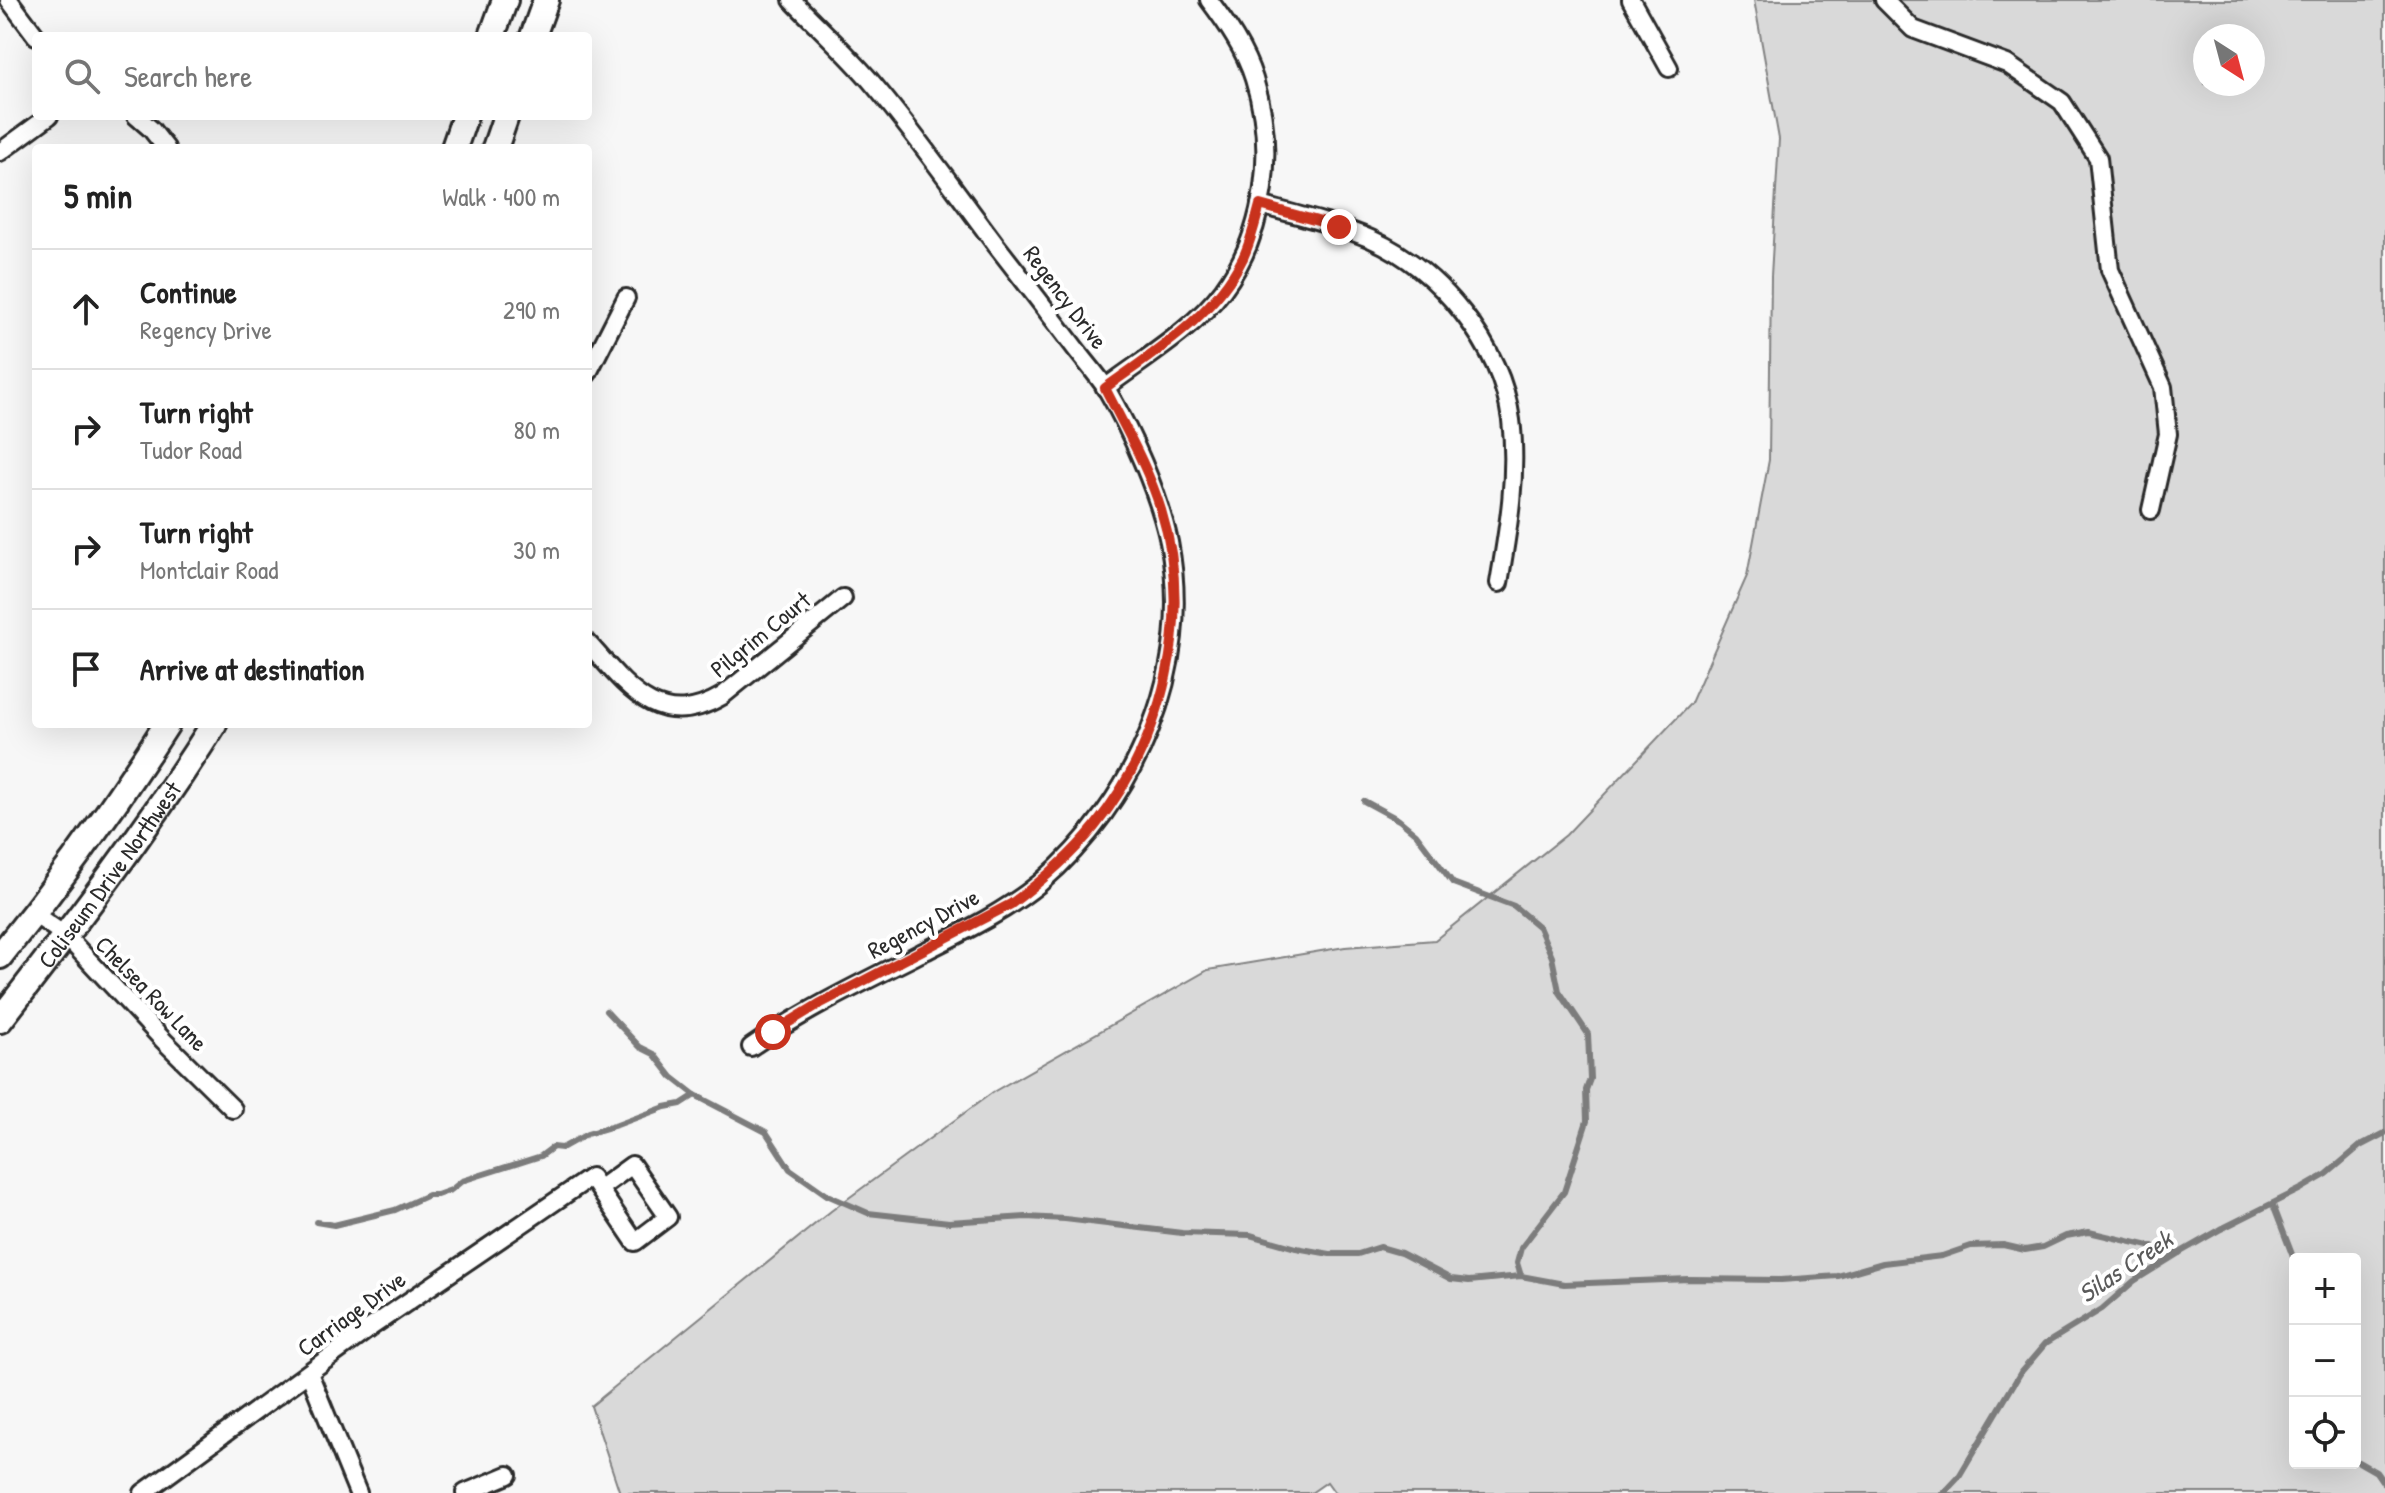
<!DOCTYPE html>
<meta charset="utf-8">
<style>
:root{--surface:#fff;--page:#f2f2f2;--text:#222;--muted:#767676;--line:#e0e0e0}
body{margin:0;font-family:"Patrick Hand",sans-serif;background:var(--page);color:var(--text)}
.controls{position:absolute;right:24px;bottom:24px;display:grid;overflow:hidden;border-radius:8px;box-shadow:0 8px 32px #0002}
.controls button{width:72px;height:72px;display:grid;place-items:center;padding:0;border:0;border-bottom:2px solid var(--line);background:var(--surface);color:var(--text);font:40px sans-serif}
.compass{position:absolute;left:2193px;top:24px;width:72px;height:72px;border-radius:50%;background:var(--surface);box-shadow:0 8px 32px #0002;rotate:144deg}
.stop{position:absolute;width:24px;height:24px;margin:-18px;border:6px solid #c8321e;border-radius:50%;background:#fff}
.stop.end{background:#c8321e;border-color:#fff;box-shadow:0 2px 8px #0008}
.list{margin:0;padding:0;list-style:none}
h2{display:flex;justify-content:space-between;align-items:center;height:104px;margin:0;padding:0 32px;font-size:34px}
h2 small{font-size:26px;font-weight:400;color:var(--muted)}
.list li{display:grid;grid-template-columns:52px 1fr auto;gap:24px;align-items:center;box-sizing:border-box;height:120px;padding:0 32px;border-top:2px solid var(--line)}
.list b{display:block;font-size:30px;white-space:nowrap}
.list p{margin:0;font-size:26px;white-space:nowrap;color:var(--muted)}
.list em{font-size:26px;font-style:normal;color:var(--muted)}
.icon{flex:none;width:44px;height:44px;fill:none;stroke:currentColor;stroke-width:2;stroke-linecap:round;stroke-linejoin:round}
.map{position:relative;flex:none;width:2385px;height:1493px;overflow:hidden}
.search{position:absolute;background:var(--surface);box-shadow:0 8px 32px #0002;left:32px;top:32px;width:560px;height:88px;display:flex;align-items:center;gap:20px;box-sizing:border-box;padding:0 28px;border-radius:8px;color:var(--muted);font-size:30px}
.panel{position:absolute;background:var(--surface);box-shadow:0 8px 32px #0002;left:32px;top:144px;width:560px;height:584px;border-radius:8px}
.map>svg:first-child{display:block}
.green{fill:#d9d9d9;stroke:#828282;stroke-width:2;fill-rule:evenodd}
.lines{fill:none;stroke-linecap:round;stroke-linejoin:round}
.stream{stroke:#7b7b7b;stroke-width:6}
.street-casing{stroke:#2b2b2b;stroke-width:22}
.primary-casing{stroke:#2b2b2b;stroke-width:30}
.street{stroke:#fff;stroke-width:16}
.primary{stroke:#fff;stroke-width:24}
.route{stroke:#c8321e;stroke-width:10}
.labels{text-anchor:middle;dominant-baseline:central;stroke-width:8;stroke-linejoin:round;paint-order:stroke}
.street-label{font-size:24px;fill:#2b2b2b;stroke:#fff}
.water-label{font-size:26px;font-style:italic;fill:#5a5a5a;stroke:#fff}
</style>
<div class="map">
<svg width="2385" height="1493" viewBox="0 0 2385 1493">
<rect width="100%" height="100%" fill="#f7f7f7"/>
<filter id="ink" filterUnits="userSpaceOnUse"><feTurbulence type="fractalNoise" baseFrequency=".0125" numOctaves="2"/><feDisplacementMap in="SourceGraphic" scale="16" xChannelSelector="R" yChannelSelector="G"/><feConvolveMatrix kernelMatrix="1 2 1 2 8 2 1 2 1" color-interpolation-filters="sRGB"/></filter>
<g filter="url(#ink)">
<path class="green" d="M 1754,0 L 2385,0 L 2385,1493 L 1335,1493 L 1327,1482 L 1311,1493 L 620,1493 L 591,1406 L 831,1211 L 993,1092 L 1208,970 L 1345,947 L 1435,940 L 1566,835 L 1691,703 L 1747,576 L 1769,460 L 1771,276 L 1779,139 ZM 2205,36 L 2253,36 L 2253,84 L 2205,84 ZM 2295,1259 L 2355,1259 L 2355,1463 L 2295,1463 Z"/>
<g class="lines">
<g class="stream">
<path d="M 1364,801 L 1399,820 L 1416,834 L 1453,883 L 1514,906 L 1539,927 L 1552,957 L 1559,991 L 1588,1034 L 1590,1079 L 1586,1090 L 1587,1121 L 1564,1192 L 1521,1248 L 1517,1263 L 1521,1276"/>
<path d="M 606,1011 L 640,1047 L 654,1054 L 672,1077 L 695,1095 L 766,1132 L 790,1169 L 827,1195 L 868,1213 L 949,1222 L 1026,1217 L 1065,1219 L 1182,1233 L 1250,1235 L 1296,1248 L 1330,1254 L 1358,1254 L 1380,1247 L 1401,1253 L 1451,1279 L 1469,1281 L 1521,1276 L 1564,1284 L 1689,1279 L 1781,1280 L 1838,1276 L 1883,1263 L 1942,1256 L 1971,1246 L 2003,1245 L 2025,1250 L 2043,1247 L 2066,1236 L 2089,1232 L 2179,1253"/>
<path d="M 2273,1205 L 2295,1262"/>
<path d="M 316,1222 L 334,1225 L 395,1210 L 428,1195 L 437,1195 L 451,1190 L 462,1181 L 541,1156 L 553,1147 L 562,1148 L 587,1134 L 617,1125 L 665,1107 L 681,1104 L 695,1095"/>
<path d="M 2355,1460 L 2376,1472 L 2385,1485"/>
<path d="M 1944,1493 L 1958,1478 L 2021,1372 L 2045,1344 L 2102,1309 L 2134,1281 L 2179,1253 L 2221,1229 L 2301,1189 L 2327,1174 L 2360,1146 L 2385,1133"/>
</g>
<g class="street-casing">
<g id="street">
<path d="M 9,0 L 36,36"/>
<path d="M 1631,0 L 1669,68"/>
<path d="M 1884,0 L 1913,29 L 2007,64 L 2062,102 L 2098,158 L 2110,270 L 2163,387 L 2168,434 L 2151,510"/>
<path d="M 136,116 L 151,129 L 166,148"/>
<path d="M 0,152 L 49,116"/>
<path d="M 1260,205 C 1297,215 1336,224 1371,239 C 1439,269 1501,345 1511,420 C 1518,474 1508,530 1499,583"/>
<path d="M 588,373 L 626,298"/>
<path d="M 1105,388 C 1145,358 1193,330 1223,290 C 1266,232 1276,148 1254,79 C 1245,50 1227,24 1209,0"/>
<path d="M 588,643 C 627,687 659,733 722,696 L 843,598"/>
<path d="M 34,914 L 66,936 L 164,1041 L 233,1109"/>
<path d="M 751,1047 C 805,1010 863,982 921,953 C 961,933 1005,912 1040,883 C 1136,801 1194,669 1169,542 C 1159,494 1131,431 1106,388 C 1096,373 1083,359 1072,344 C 1047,311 1022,278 996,245 C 956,192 917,136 874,85 C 849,55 819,28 792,0"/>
<path d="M 309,1373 L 358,1493"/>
<path d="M 143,1493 L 371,1327 L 591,1177 L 635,1242 L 668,1217 L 632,1165 L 599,1189"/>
<path d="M 465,1493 L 508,1475"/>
</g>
</g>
<g class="primary-casing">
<g id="primary">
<path d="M 492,36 L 505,0"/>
<path d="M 533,36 L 546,0"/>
<path d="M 454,148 L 465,116"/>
<path d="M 495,148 L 506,116"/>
<path d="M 0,956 C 60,882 116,804 167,724"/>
<path id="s1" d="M 0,1020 C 75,924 149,827 214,724"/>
</g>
</g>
<use href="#street" class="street"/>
<use href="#primary" class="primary"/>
</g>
</g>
<g class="lines" filter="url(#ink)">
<path class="route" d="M 773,1032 L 819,1004 L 1011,904 C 1042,881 1071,856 1095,826 C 1164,740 1194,616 1161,510 C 1148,467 1125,428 1105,388 C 1156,351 1214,316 1243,258 C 1251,241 1255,223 1260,205 L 1339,227"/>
</g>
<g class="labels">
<g class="street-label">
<text transform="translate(1066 297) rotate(53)">Regency Drive</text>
<text transform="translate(760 634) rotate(-39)">Pilgrim Court</text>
<text stroke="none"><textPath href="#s1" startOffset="182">Coliseum Drive Northwest</textPath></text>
<text transform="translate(923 923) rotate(-28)">Regency Drive</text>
<text transform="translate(152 993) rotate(46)">Chelsea Row Lane</text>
<text transform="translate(351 1313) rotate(-36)">Carriage Drive</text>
</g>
<g class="water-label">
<text transform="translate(2125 1266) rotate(-34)">Silas Creek</text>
</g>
</g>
</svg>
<div class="controls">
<button>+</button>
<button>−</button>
<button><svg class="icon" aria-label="locate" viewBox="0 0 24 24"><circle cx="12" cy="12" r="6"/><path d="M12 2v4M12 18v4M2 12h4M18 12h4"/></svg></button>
</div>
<svg class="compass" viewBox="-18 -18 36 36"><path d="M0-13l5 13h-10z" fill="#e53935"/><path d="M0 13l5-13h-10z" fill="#767676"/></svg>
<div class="stop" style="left:773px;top:1032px"></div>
<div class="stop end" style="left:1339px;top:227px"></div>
<div class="search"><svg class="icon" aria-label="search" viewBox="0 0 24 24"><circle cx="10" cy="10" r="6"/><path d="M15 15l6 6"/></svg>Search here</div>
<section class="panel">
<h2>5 min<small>Walk · 400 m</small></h2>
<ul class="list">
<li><svg class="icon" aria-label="ahead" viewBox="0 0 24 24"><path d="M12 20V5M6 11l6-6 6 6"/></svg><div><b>Continue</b><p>Regency Drive</p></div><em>290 m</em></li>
<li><svg class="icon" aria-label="right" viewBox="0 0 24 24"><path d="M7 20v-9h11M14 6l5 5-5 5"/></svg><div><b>Turn right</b><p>Tudor Road</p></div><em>80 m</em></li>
<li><svg class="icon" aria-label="right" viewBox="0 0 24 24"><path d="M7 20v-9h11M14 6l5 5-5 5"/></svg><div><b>Turn right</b><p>Montclair Road</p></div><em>30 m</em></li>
<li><svg class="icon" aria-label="arrive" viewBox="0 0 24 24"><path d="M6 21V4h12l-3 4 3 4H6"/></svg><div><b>Arrive at destination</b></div></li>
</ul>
</section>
</div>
